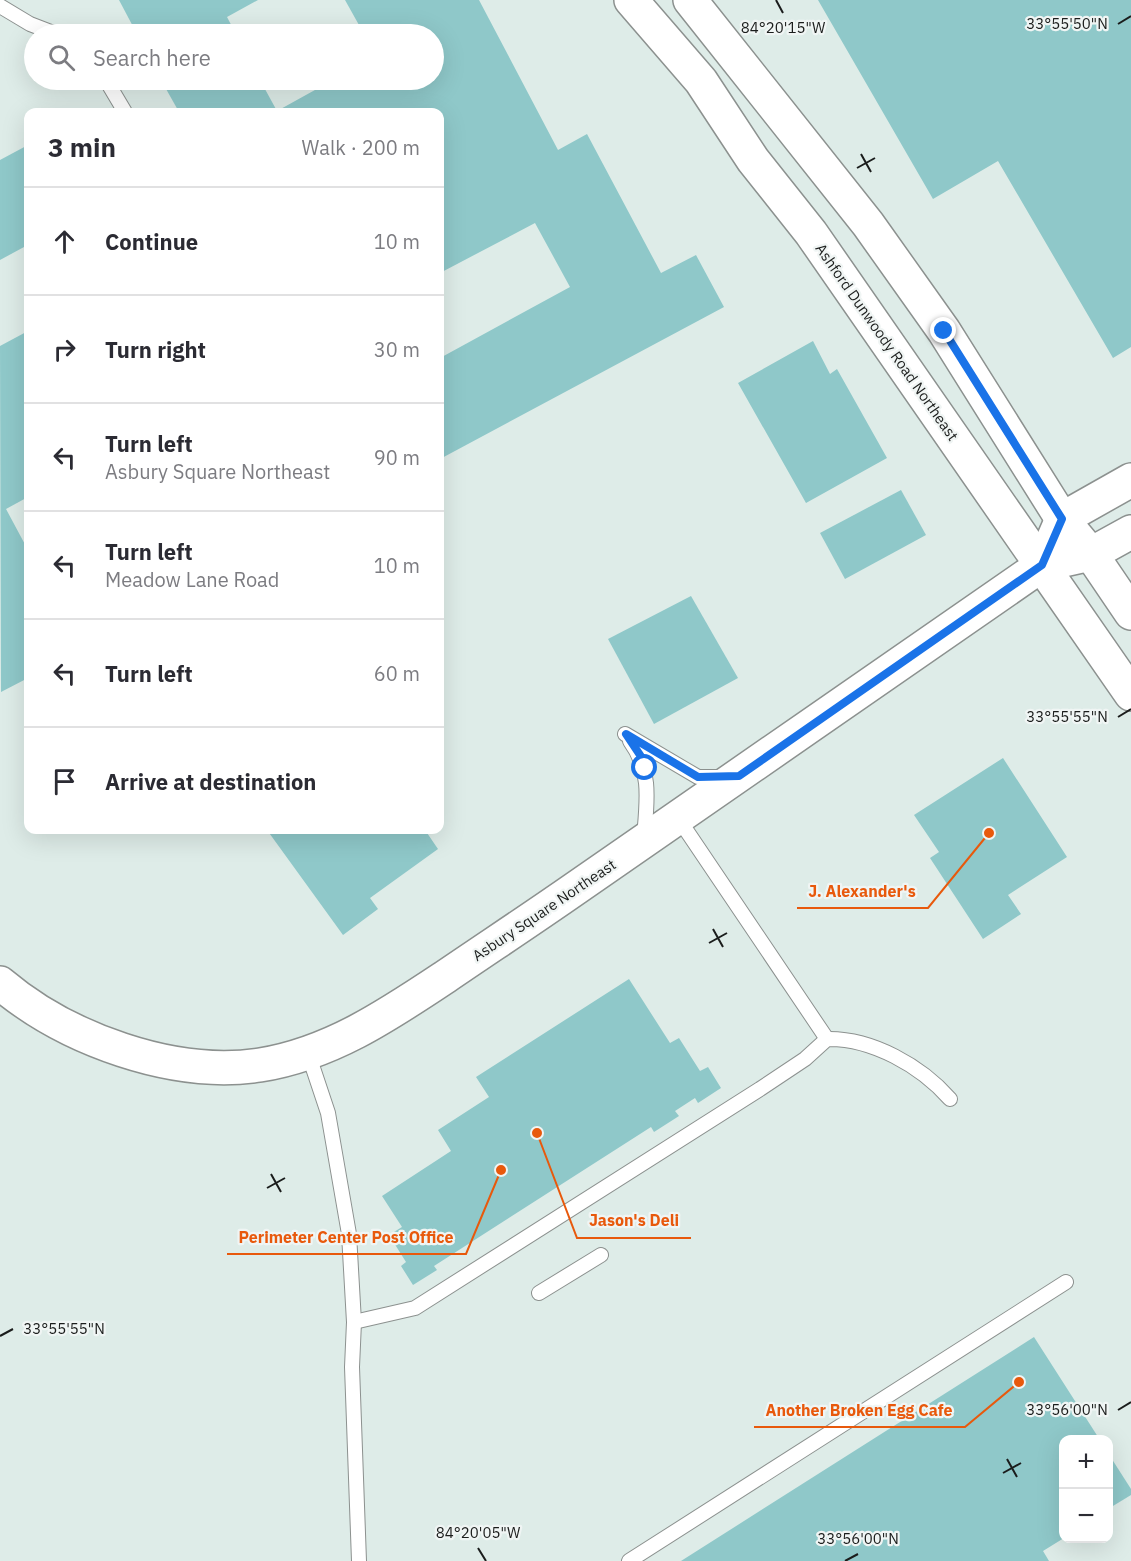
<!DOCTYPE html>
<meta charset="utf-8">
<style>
:root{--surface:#fff;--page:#f7f7f7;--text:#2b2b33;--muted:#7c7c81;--line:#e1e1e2}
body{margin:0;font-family:"IBM Plex Sans",sans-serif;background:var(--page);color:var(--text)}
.controls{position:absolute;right:18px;bottom:18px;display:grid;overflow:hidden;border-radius:12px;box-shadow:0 6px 24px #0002}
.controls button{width:54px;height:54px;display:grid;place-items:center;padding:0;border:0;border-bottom:2px solid var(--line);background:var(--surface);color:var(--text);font:30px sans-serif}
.stop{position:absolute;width:18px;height:18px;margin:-14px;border:4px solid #1a73e8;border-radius:50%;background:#fff}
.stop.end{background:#1a73e8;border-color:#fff;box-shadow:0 2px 6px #0008}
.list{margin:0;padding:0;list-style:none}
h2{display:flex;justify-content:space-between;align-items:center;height:78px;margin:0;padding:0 24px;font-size:26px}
h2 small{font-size:20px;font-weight:400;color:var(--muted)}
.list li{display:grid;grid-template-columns:39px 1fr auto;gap:18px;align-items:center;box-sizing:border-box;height:108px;padding:0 24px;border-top:2px solid var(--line)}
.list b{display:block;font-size:22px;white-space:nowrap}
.list p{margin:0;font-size:20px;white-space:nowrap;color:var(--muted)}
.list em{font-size:20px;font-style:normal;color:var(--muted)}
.icon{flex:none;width:33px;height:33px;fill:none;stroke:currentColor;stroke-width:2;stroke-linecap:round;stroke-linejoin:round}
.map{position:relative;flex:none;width:1131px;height:1561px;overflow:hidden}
.search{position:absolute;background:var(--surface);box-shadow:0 6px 24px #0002;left:24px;top:24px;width:420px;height:66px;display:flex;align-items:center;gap:15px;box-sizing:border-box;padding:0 21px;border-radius:33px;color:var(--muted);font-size:22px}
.panel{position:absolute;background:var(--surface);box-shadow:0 6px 24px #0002;left:24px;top:108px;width:420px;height:726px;border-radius:12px}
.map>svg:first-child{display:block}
.built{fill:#deece8;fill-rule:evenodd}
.building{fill:#8fc8c9}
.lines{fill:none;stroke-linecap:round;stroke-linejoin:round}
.service-casing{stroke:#8c918f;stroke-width:16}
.tertiary-casing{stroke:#8c918f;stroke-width:36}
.secondary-casing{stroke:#8c918f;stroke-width:36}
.service{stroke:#fff;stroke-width:14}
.tertiary{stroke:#fff;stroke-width:33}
.secondary{stroke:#fff;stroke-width:33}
.route{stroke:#1a73e8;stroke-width:8}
.ticks{fill:none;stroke:#1b1d1c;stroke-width:2}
.labels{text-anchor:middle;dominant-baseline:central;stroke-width:4.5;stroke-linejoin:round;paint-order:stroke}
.street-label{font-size:15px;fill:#1b1d1c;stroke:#f0f5f4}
.ticks-label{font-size:15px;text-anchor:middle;fill:#1b1d1c;stroke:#f0f5f4;stroke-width:4.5;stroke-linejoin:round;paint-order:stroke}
.leader{fill:none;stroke:#e8590c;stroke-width:2}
.callout-dot{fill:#e8590c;stroke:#f0f5f4;stroke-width:2}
.callout-label{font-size:16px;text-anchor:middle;font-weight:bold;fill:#e8590c;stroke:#f0f5f4;stroke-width:4.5;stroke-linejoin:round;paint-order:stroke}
</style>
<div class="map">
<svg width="1131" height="1561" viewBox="0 0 1131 1561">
<rect width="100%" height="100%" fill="#f0f5f4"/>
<path class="built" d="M 0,0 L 1131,0 L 1131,1561 L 0,1561 ZM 34,34 L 434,34 L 434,80 L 34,80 ZM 28,112 L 440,112 L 440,830 L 28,830 ZM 1064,1440 L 1108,1440 L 1108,1538 L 1064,1538 Z"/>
<g class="building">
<path d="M 119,0 L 258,0 L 227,17 L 236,34 L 137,34 Z"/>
<path d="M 345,0 L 479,0 L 558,150 L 587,134 L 661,273 L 696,255 L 724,307 L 440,459 L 440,358 L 570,287 L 535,223 L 440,273 L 440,112 L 179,112 L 161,80 L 260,80 L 277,111 L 333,80 L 434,80 L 434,34 L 364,34 Z"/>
<path d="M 818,0 L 1131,0 L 1131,347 L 1113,358 L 998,161 L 933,199 Z"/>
<path d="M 28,145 L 28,256 L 24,247 L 0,260 L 0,160 Z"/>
<path d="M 28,331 L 28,497 L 6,509 L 28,550 L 28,678 L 1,692 L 0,346 Z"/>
<path d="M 813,341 L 830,374 L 837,369 L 887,458 L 806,503 L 738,383 Z"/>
<path d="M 901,490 L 926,535 L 845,579 L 820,533 Z"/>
<path d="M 691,596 L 738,678 L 654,724 L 608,639 Z"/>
<path d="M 1003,758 L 1067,857 L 1008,895 L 1021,914 L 983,939 L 930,858 L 939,852 L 914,815 Z"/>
<path d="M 267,830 L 425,830 L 438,849 L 370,898 L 378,909 L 343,935 Z"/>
<path d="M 629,979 L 670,1043 L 679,1038 L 700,1071 L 708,1067 L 721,1088 L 698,1103 L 695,1098 L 675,1111 L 679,1116 L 654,1132 L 651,1127 L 434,1266 L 437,1270 L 413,1285 L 401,1266 L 406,1262 L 389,1235 L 402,1227 L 382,1196 L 451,1151 L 438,1130 L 489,1097 L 476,1077 Z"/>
<path d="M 1034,1337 L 1100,1440 L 1064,1440 L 1064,1538 L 1043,1551 L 1049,1561 L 681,1561 Z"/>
<path d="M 1108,1453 L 1131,1489 L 1131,1495 L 1108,1509 Z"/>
</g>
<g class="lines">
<g class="service-casing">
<g id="service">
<path d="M 0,6 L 30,24 L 56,34"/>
<path d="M 106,80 L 125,112"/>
<path d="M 625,734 L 698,777 L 726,777"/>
<path d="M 630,741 C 652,771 647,802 644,837"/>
<path d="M 678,818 L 827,1039"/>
<path d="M 308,1053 L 328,1113 L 349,1234 L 354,1322 L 352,1367 L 359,1561"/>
<path d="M 539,1293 L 601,1255"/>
<path d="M 354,1322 L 415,1308 L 760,1089 L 805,1059 L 827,1039 C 872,1038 921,1066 950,1099"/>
<path d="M 629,1561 L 1066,1282"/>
</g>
</g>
<g class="tertiary-casing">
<g id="tertiary">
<path d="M 1042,565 L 1062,519 L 1131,480"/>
<path d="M 0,983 C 66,1039 173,1078 260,1065 C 330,1054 388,1015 445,977 C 489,947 533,918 576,888 C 732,781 886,672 1042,565 L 1091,554 L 1131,532"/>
</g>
</g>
<g class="secondary-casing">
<g id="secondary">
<path d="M 631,0 L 701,81 L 753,160 L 811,233 L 1131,694"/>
<path d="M 690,0 L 868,224 L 944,331 L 1062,519 L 1091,554 L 1131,613"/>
</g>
</g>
<use href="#service" class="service"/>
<use href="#tertiary" class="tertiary"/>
<use href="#secondary" class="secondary"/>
</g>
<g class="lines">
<path class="route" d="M 645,768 L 642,758 L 626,734 L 698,777 L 739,776 L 1042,565 L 1062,519 L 944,331"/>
</g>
<path class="ticks" d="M 776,0 L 783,13M 1118,24 L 1131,16M 861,154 L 871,172M 857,168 L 875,158M 1118,717 L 1131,709M 713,929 L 723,947M 709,943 L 727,933M 271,1174 L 281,1192M 267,1188 L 285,1178M 0,1336 L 13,1329M 1118,1410 L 1131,1402M 1007,1459 L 1017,1477M 1003,1473 L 1021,1463M 478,1548 L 486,1561M 845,1561 L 858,1554"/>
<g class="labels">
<g class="street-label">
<text transform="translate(887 342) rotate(55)">Ashford Dunwoody Road Northeast</text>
<text transform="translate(544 910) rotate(-34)">Asbury Square Northeast</text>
</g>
</g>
<g class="ticks-label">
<text x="1067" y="29">33°55'50"N</text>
<text x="783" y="33">84°20'15"W</text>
<text x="1067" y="722">33°55'55"N</text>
<text x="64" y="1334">33°55'55"N</text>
<text x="1067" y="1415">33°56'00"N</text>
<text x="478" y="1538">84°20'05"W</text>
<text x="858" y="1544">33°56'00"N</text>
</g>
<path class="leader" d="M989 833L928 908H797M537 1133L577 1238H691M501 1170L466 1254H227M1019 1382L965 1427H754"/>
<g class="callout-dot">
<circle cx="989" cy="833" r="6"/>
<circle cx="537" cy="1133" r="6"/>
<circle cx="501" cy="1170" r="6"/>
<circle cx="1019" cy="1382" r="6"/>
</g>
<g class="callout-label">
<text x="862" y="897">J. Alexander's</text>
<text x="634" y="1226">Jason's Deli</text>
<text x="346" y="1243">Perimeter Center Post Office</text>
<text x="859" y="1416">Another Broken Egg Cafe</text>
</g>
</svg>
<div class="controls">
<button>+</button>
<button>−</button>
</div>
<div class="stop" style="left:645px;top:768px"></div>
<div class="stop end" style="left:944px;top:331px"></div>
<div class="search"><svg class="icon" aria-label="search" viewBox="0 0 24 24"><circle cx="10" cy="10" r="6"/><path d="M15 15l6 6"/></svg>Search here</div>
<section class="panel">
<h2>3 min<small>Walk · 200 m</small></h2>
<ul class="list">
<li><svg class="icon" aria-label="ahead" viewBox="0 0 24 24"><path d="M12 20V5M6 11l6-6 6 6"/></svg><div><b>Continue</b></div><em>10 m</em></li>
<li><svg class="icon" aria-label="right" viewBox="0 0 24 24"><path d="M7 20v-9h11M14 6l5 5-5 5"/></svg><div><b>Turn right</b></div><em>30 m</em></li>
<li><svg class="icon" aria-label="left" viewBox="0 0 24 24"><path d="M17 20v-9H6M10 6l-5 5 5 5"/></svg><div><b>Turn left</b><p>Asbury Square Northeast</p></div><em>90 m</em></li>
<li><svg class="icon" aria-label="left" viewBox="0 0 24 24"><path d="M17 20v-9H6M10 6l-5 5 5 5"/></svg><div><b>Turn left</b><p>Meadow Lane Road</p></div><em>10 m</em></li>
<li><svg class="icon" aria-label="left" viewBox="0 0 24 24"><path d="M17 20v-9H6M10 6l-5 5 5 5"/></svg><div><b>Turn left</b></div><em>60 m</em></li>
<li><svg class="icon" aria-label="arrive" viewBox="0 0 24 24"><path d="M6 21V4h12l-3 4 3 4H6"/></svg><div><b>Arrive at destination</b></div></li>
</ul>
</section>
</div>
